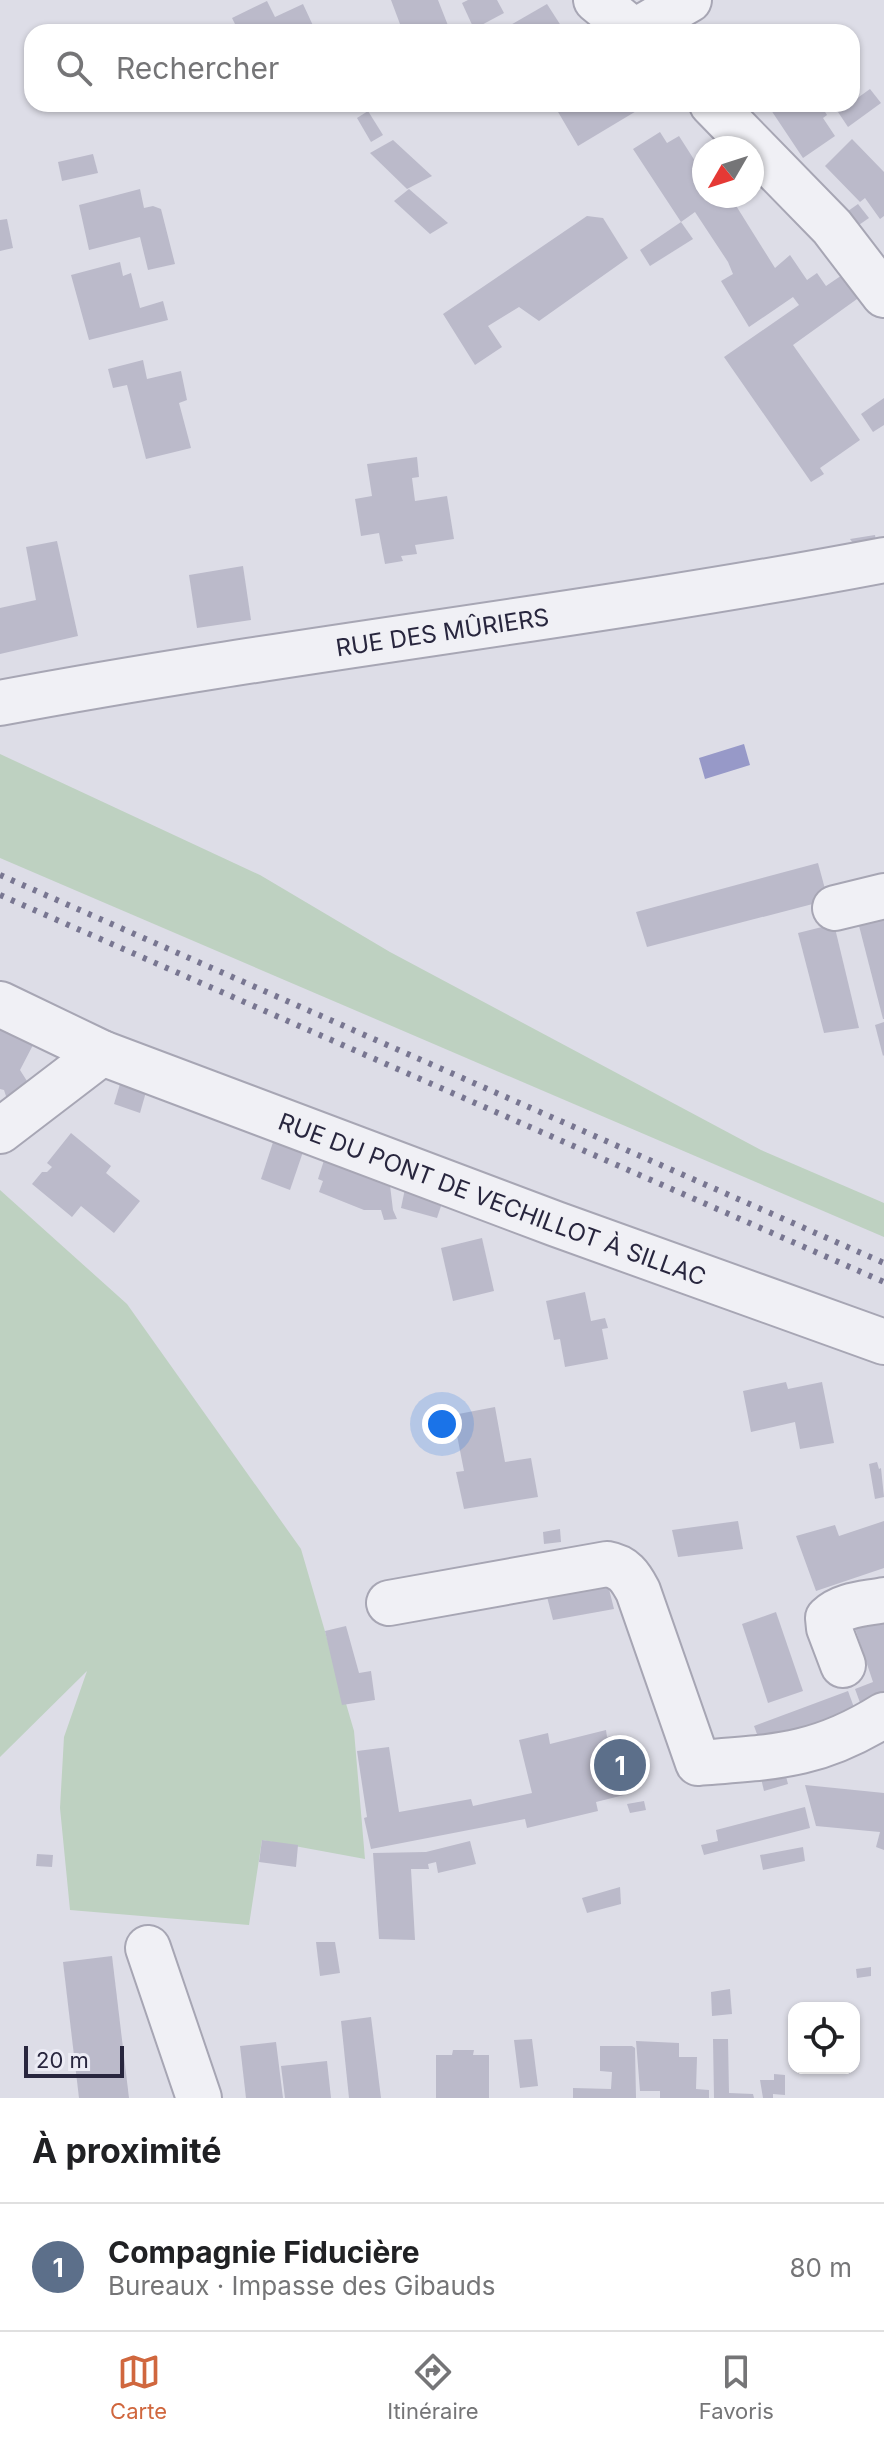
<!DOCTYPE html>
<html lang="fr">
<meta charset="utf-8">
<style>
:root{--surface:#fff;--page:#f2f2f2;--text:#202124;--muted:#757577;--line:#e0e0e0;--accent:#d0673e}
body{margin:0;font-family:Inter,sans-serif;background:var(--page);color:var(--text)}
.controls{position:absolute;right:24px;bottom:24px;display:grid;overflow:hidden;border-radius:16px;box-shadow:0 2px 6px #0004}
.controls button{width:72px;height:72px;display:grid;place-items:center;padding:0;border:0;border-bottom:2px solid var(--line);background:var(--surface);color:var(--text);font:40px sans-serif}
.compass{position:absolute;left:692px;top:136px;width:72px;height:72px;border-radius:50%;background:var(--surface);box-shadow:0 2px 6px #0004;rotate:231deg}
.scale{position:absolute;left:24px;bottom:20px;width:100px;box-sizing:border-box;padding-left:8px;border:4px solid #28263e;border-top:0;font-size:22px;line-height:28px;white-space:nowrap;color:#28263e;-webkit-text-stroke:6px #ececf5;paint-order:stroke}
.you{position:absolute;left:442px;top:1424px;width:28px;height:28px;margin:-20px;border:6px solid #fff;border-radius:50%;background:#1a73e8;box-shadow:0 0 0 12px #1a73e833}
.badge{display:grid;place-items:center;width:52px;height:52px;border-radius:50%;background:var(--accent);color:#fff;font-size:26px;font-weight:700}
.pin{position:absolute;translate:-50% -50%;border:4px solid #fff;box-shadow:0 2px 8px #0006}
.list{margin:0;padding:0;list-style:none}
h2{display:flex;justify-content:space-between;align-items:center;height:104px;margin:0;padding:0 32px;font-size:34px}
h2 small{font-size:26px;font-weight:400;color:var(--muted)}
.list li{display:grid;grid-template-columns:52px 1fr auto;gap:24px;align-items:center;box-sizing:border-box;height:128px;padding:0 32px;border-top:2px solid var(--line)}
.list b{display:block;font-size:30px;white-space:nowrap}
.list p{margin:0;font-size:26px;white-space:nowrap;color:var(--muted)}
.list em{font-size:26px;font-style:normal;color:var(--muted)}
.icon{flex:none;width:44px;height:44px;fill:none;stroke:currentColor;stroke-width:2;stroke-linecap:round;stroke-linejoin:round}
.map{position:relative;flex:none;width:884px;height:2098px;overflow:hidden}
.search{position:absolute;background:var(--surface);box-shadow:0 2px 6px #0004;left:24px;right:24px;top:24px;height:88px;display:flex;align-items:center;gap:20px;box-sizing:border-box;padding:0 28px;border-radius:24px;color:var(--muted);font-size:30px}
.sheet{height:232px;background:var(--surface)}
nav{display:flex;justify-content:space-around;align-items:center;box-sizing:border-box;height:112px;border-top:2px solid var(--line);background:var(--surface);font-size:22px;color:var(--muted)}
nav a{display:grid;justify-items:center;gap:4px}
nav .on{color:var(--accent)}
.map>svg:first-child{display:block}
.green{fill:#bed1c1}
.water{fill:#9799c8}
.building{fill:#bbbaca}
.lines{fill:none;stroke-linecap:round;stroke-linejoin:round}
.minor-casing{stroke:#a7a6b4;stroke-width:48}
.minor{stroke:#f0f0f5;stroke-width:44}
.rail{stroke:#787691;stroke-width:6;stroke-dasharray:4 8;stroke-linecap:butt}
.labels{text-anchor:middle;dominant-baseline:central;stroke-width:6;stroke-linejoin:round;paint-order:stroke}
.street-label{font-size:24px;fill:#28263e;stroke:#ececf5}
</style>
<div class="map">
<svg width="884" height="2098" viewBox="0 0 884 2098">
<rect width="100%" height="100%" fill="#dddde7"/>
<g class="green">
<path d="M 0,754 L 260,875 L 390,952 L 761,1150 L 884,1203 L 884,1237 L 0,858 Z"/>
<path d="M 0,1190 L 127,1304 L 301,1549 L 354,1731 L 365,1859 L 262,1840 L 249,1925 L 70,1910 L 60,1808 L 64,1737 L 87,1671 L 0,1757 Z"/>
</g>
<path class="water" d="M 744,744 L 750,765 L 705,779 L 699,758 Z"/>
<g class="building">
<path d="M 391,0 L 438,0 L 449,28 L 453,26 L 455,32 L 403,32 Z"/>
<path d="M 468,0 L 497,0 L 504,13 L 474,29 L 462,3 Z"/>
<path d="M 267,1 L 275,17 L 303,4 L 316,32 L 239,32 L 232,18 Z"/>
<path d="M 547,4 L 565,32 L 510,32 L 507,27 Z"/>
<path d="M 870,89 L 881,103 L 848,127 L 838,112 Z"/>
<path d="M 540,104 L 634,104 L 638,110 L 578,146 L 554,105 L 544,111 Z"/>
<path d="M 767,104 L 820,104 L 827,115 L 823,118 L 835,136 L 803,158 Z"/>
<path d="M 368,111 L 383,135 L 371,142 L 357,118 Z"/>
<path d="M 660,132 L 667,143 L 679,136 L 695,161 L 704,156 L 704,196 L 730,196 L 775,268 L 790,255 L 807,280 L 817,273 L 826,286 L 848,271 L 864,294 L 793,345 L 860,440 L 820,468 L 824,474 L 811,482 L 724,357 L 799,305 L 793,297 L 749,327 L 721,281 L 733,274 L 728,262 L 695,212 L 681,222 L 633,149 Z"/>
<path d="M 852,139 L 884,172 L 884,216 L 880,219 L 865,198 L 860,202 L 825,166 Z"/>
<path d="M 393,140 L 432,176 L 407,189 L 370,153 Z"/>
<path d="M 93,154 L 98,173 L 62,181 L 58,162 Z"/>
<path d="M 140,189 L 144,208 L 153,206 L 161,209 L 175,264 L 148,270 L 140,237 L 89,250 L 79,205 Z"/>
<path d="M 409,189 L 448,223 L 430,234 L 394,201 Z"/>
<path d="M 858,204 L 869,218 L 853,229 L 841,216 Z"/>
<path d="M 587,216 L 603,218 L 628,258 L 539,321 L 519,307 L 488,326 L 502,347 L 475,365 L 443,314 Z"/>
<path d="M 7,219 L 13,248 L 0,251 L 0,220 Z"/>
<path d="M 681,222 L 693,239 L 650,266 L 640,250 Z"/>
<path d="M 120,262 L 123,276 L 131,273 L 140,308 L 163,301 L 168,320 L 89,340 L 71,275 Z"/>
<path d="M 143,360 L 147,379 L 181,371 L 187,400 L 179,403 L 191,448 L 146,459 L 127,385 L 113,388 L 108,369 Z"/>
<path d="M 884,398 L 884,425 L 873,432 L 861,414 Z"/>
<path d="M 417,457 L 419,477 L 412,478 L 415,501 L 447,496 L 454,539 L 415,545 L 417,554 L 401,556 L 403,561 L 385,564 L 379,533 L 361,536 L 355,499 L 372,496 L 367,464 Z"/>
<path d="M 875,535 L 877,547 L 858,550 L 850,539 Z"/>
<path d="M 57,541 L 78,636 L 0,654 L 0,608 L 36,600 L 26,547 Z"/>
<path d="M 243,566 L 251,620 L 197,628 L 189,575 Z"/>
<path d="M 818,863 L 828,900 L 647,947 L 636,912 Z"/>
<path d="M 884,911 L 884,1019 L 883,1019 L 857,918 Z"/>
<path d="M 834,924 L 859,1028 L 824,1033 L 798,933 Z"/>
<path d="M 884,1022 L 884,1055 L 883,1056 L 875,1025 Z"/>
<path d="M 0,1029 L 33,1045 L 20,1070 L 32,1089 L 10,1108 L 4,1090 L 0,1089 Z"/>
<path d="M 120,1084 L 146,1092 L 140,1113 L 114,1104 Z"/>
<path d="M 71,1133 L 111,1166 L 106,1173 L 140,1201 L 114,1233 L 81,1206 L 72,1217 L 32,1184 L 42,1172 L 47,1172 L 52,1167 L 47,1163 Z"/>
<path d="M 275,1136 L 305,1146 L 290,1190 L 261,1179 Z"/>
<path d="M 326,1154 L 389,1177 L 393,1210 L 397,1219 L 384,1220 L 381,1210 L 364,1210 L 319,1192 L 323,1181 L 318,1179 Z"/>
<path d="M 406,1184 L 444,1197 L 437,1218 L 401,1208 Z"/>
<path d="M 482,1238 L 494,1291 L 453,1301 L 441,1248 Z"/>
<path d="M 585,1292 L 591,1321 L 605,1318 L 608,1328 L 602,1329 L 608,1359 L 565,1367 L 560,1339 L 554,1340 L 546,1301 Z"/>
<path d="M 786,1382 L 788,1389 L 822,1382 L 834,1443 L 800,1449 L 795,1422 L 751,1432 L 743,1391 Z"/>
<path d="M 495,1407 L 505,1462 L 531,1458 L 538,1497 L 464,1509 L 456,1472 L 464,1471 L 453,1415 Z"/>
<path d="M 877,1462 L 879,1469 L 881,1468 L 884,1497 L 875,1499 L 869,1464 Z"/>
<path d="M 738,1521 L 743,1549 L 678,1557 L 672,1530 Z"/>
<path d="M 884,1521 L 884,1568 L 816,1591 L 796,1536 L 835,1525 L 839,1536 Z"/>
<path d="M 560,1529 L 561,1542 L 544,1544 L 543,1532 Z"/>
<path d="M 607,1581 L 614,1609 L 553,1620 L 546,1593 Z"/>
<path d="M 776,1612 L 803,1691 L 768,1703 L 742,1624 Z"/>
<path d="M 884,1618 L 884,1712 L 866,1719 L 855,1689 L 873,1682 L 855,1628 Z"/>
<path d="M 346,1626 L 359,1673 L 371,1671 L 375,1700 L 342,1705 L 325,1631 Z"/>
<path d="M 848,1691 L 859,1721 L 761,1745 L 754,1726 Z"/>
<path d="M 606,1730 L 607,1737 L 617,1735 L 632,1793 L 596,1802 L 598,1811 L 527,1828 L 525,1819 L 371,1849 L 364,1818 L 367,1817 L 357,1751 L 389,1747 L 399,1812 L 471,1799 L 473,1806 L 532,1793 L 519,1740 L 548,1733 L 550,1744 Z"/>
<path d="M 784,1769 L 788,1784 L 764,1791 L 760,1774 Z"/>
<path d="M 805,1785 L 884,1793 L 884,1850 L 876,1847 L 880,1832 L 816,1826 Z"/>
<path d="M 644,1801 L 646,1810 L 630,1813 L 627,1804 Z"/>
<path d="M 805,1807 L 810,1828 L 704,1855 L 701,1845 L 718,1841 L 716,1830 Z"/>
<path d="M 262,1840 L 298,1845 L 296,1867 L 259,1862 Z"/>
<path d="M 470,1841 L 476,1864 L 438,1873 L 436,1862 L 428,1864 L 429,1869 L 411,1869 L 415,1940 L 379,1939 L 373,1853 L 426,1852 Z"/>
<path d="M 803,1847 L 805,1861 L 763,1870 L 760,1855 Z"/>
<path d="M 37,1854 L 53,1855 L 52,1867 L 36,1866 Z"/>
<path d="M 620,1887 L 621,1904 L 587,1913 L 582,1898 Z"/>
<path d="M 316,1942 L 335,1942 L 340,1973 L 320,1976 Z"/>
<path d="M 112,1956 L 129,2098 L 79,2098 L 63,1962 Z"/>
<path d="M 871,1967 L 871,1976 L 857,1978 L 856,1969 Z"/>
<path d="M 730,1989 L 732,2014 L 712,2016 L 711,1992 Z"/>
<path d="M 371,2017 L 381,2098 L 349,2098 L 341,2021 Z"/>
<path d="M 532,2039 L 538,2086 L 520,2088 L 514,2040 Z"/>
<path d="M 713,2039 L 728,2039 L 729,2093 L 753,2094 L 754,2098 L 714,2098 Z"/>
<path d="M 636,2041 L 679,2043 L 679,2057 L 697,2057 L 696,2089 L 709,2090 L 709,2098 L 660,2098 L 660,2091 L 640,2091 Z"/>
<path d="M 276,2042 L 283,2098 L 246,2098 L 240,2046 Z"/>
<path d="M 600,2046 L 632,2046 L 635,2048 L 636,2098 L 573,2098 L 573,2088 L 611,2089 L 612,2072 L 600,2071 Z"/>
<path d="M 453,2050 L 474,2050 L 473,2055 L 489,2055 L 489,2098 L 436,2098 L 436,2055 L 452,2055 Z"/>
<path d="M 327,2061 L 331,2098 L 285,2098 L 281,2066 Z"/>
<path d="M 774,2074 L 785,2075 L 785,2095 L 773,2094 L 773,2098 L 763,2098 L 760,2080 L 774,2080 Z"/>
</g>
<g class="lines">
<g class="minor-casing">
<g id="minor">
<path d="M 596,0 L 635,32"/>
<path d="M 635,31 L 689,0"/>
<path d="M 712,104 L 832,227 L 884,295"/>
<path id="s1" d="M 0,703 C 293,648 591,616 884,560"/>
<path d="M 835,908 L 884,896"/>
<path id="s2" d="M 0,1004 L 102,1053 L 556,1224 L 884,1342"/>
<path d="M 0,1131 L 102,1053"/>
<path d="M 389,1603 L 607,1564 C 624,1567 630,1576 638,1591 L 698,1763 C 774,1757 817,1757 884,1715"/>
<path d="M 843,1665 L 829,1628 L 828,1618 C 843,1604 865,1604 884,1600"/>
<path d="M 148,1948 L 199,2098"/>
</g>
</g>
<use href="#minor" class="minor"/>
<g class="rail">
<path d="M 0,875 L 884,1263"/>
<path d="M 0,895 L 884,1282"/>
</g>
</g>
<g class="labels">
<g class="street-label">
<text stroke="none"><textPath href="#s1" startOffset="448">RUE DES MÛRIERS</textPath></text>
<text stroke="none"><textPath href="#s2" startOffset="530">RUE DU PONT DE VECHILLOT À SILLAC</textPath></text>
</g>
</g>
</svg>
<div class="controls">
<button><svg class="icon" aria-label="locate" viewBox="0 0 24 24"><circle cx="12" cy="12" r="6"/><path d="M12 2v4M12 18v4M2 12h4M18 12h4"/></svg></button>
</div>
<svg class="compass" viewBox="-18 -18 36 36"><path d="M0-13l5 13h-10z" fill="#e53935"/><path d="M0 13l5-13h-10z" fill="#757577"/></svg>
<div class="scale">20 m</div>
<div class="you"></div>
<div class="pin badge" style="left:620px;top:1765px;background:#5c6f8a">1</div>
<div class="search"><svg class="icon" aria-label="search" viewBox="0 0 24 24"><circle cx="10" cy="10" r="6"/><path d="M15 15l6 6"/></svg>Rechercher</div>
</div>
<section class="sheet">
<h2>À proximité<small></small></h2>
<ul class="list">
<li><span class="badge" style="background:#5c6f8a">1</span><div><b>Compagnie Fiducière</b><p>Bureaux · Impasse des Gibauds</p></div><em>80 m</em></li>
</ul>
</section>
<nav>
<a class="on"><svg class="icon" aria-label="map" viewBox="0 0 24 24"><path d="M3 6l6-2 6 2 6-2v14l-6 2-6-2-6 2zM9 4v14M15 6v14"/></svg>Carte</a>
<a><svg class="icon" aria-label="directions" viewBox="0 0 24 24"><path d="M12 3l9 9-9 9-9-9zM9 14v-3h6M13 9l2 2-2 2"/></svg>Itinéraire</a>
<a><svg class="icon" aria-label="saved" viewBox="0 0 24 24"><path d="M7 4h10v16l-5-4-5 4z"/></svg>Favoris</a>
</nav>
